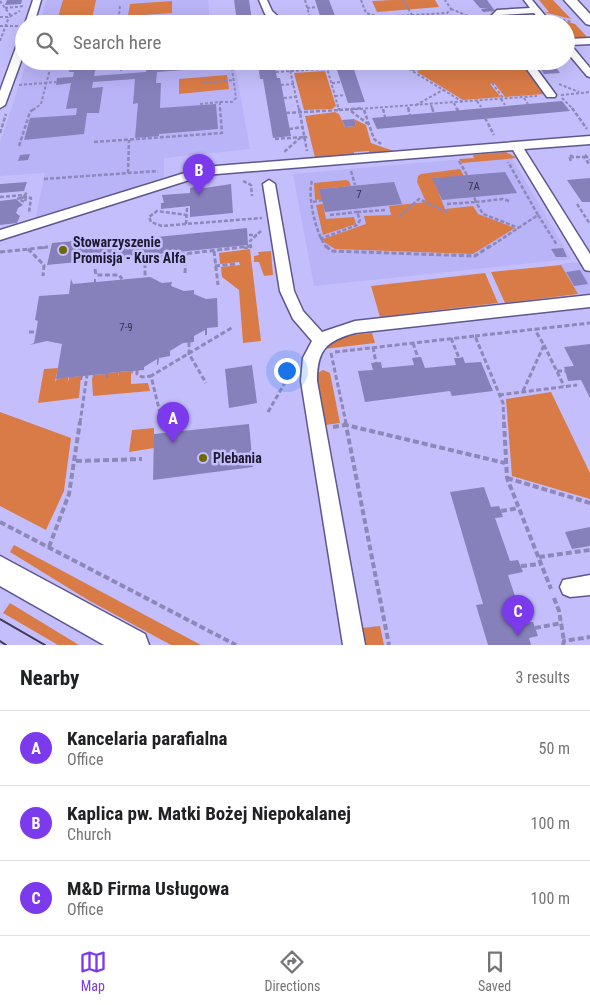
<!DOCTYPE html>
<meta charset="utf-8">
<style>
:root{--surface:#fff;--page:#f6f6f6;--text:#202124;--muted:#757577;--line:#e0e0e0;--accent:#7c3aed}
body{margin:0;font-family:"Roboto Condensed",sans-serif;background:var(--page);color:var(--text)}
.you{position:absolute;left:286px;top:370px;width:18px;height:18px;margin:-12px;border:4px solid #fff;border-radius:50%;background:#1a73e8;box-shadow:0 0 0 8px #1a73e833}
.badge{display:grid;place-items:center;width:32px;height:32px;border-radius:50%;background:var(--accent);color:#fff;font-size:16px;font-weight:700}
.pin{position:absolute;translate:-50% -41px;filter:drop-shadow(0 1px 2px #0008)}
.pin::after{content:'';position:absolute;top:26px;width:18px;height:15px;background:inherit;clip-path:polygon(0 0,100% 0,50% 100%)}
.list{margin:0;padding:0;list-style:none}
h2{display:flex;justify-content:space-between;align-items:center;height:65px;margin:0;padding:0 20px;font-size:21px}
h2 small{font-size:16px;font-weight:400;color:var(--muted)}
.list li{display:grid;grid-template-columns:32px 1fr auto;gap:15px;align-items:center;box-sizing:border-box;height:75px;padding:0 20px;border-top:1px solid var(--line)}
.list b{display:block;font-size:19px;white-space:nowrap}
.list p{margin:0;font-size:16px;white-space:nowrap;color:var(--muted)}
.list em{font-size:16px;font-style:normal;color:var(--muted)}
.icon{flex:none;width:28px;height:28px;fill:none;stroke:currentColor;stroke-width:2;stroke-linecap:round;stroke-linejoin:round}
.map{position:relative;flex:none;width:590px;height:645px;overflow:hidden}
.search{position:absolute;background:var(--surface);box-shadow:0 5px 20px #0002;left:15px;right:15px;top:15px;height:55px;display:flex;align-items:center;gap:12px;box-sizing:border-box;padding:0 18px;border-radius:28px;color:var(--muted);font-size:19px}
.sheet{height:290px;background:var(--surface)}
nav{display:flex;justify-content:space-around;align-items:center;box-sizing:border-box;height:70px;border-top:1px solid var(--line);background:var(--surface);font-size:14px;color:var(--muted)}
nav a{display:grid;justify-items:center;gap:2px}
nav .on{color:var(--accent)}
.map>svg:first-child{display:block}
.built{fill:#b9b3f7}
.green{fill:#d97b47}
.building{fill:#8681bb}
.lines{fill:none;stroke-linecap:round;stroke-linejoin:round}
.street-casing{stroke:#5e578e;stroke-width:3}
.secondary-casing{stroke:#5e578e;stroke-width:3}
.path-far3{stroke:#8d88b9;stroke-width:2;stroke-dasharray:3 2;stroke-linecap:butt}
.path-far2{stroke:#8d88b9;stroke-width:2.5;stroke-dasharray:4 2;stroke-linecap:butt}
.path-far1{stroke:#8d88b9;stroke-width:3;stroke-dasharray:5 2.5;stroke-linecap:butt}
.path{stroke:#8d88b9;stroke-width:4;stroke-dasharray:6 3;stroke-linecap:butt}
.street{fill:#fff;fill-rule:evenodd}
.secondary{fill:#fff;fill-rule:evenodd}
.tram{stroke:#3d3a58;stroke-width:2}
.poi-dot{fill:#6d6a06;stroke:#c4bffc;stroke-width:2}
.labels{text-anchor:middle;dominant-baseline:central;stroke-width:5;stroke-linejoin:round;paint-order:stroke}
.number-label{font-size:11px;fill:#363353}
.poi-label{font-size:14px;font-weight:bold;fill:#1c1930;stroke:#c4bffc;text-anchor:start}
</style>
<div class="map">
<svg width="590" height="645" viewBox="0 0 590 645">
<rect width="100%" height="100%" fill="#c4bffc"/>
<g class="built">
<path d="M 47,0 L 208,0 L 210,24 L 39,24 Z"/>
<path d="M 27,61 L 234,61 L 250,149 L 164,158 L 164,177 L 35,220 L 45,173 L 0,176 L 0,143 Z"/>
<path d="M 510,155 L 571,259 L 314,286 L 293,174 Z"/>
<path d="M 582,262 L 590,276 L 590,293 L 577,294 L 560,264 Z"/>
</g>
<g class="green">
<path d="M 63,0 L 96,0 L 91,24 L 56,24 Z"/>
<path d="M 393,0 L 435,0 L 439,7 L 377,12 L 372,1 Z"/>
<path d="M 539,0 L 553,0 L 571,19 L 544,12 L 549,12 Z"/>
<path d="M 172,1 L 172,13 L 128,16 L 130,4 Z"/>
<path d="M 546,16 L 575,24 L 588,38 L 578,39 L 566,36 L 566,24 L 560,24 L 556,19 L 549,19 Z"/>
<path d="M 162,17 L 162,24 L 122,24 L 122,19 Z"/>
<path d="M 398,61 L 501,61 L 412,69 Z"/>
<path d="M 521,61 L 545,94 L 505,97 L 494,83 L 490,84 L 501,97 L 463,100 L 417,72 L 419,70 Z"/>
<path d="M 325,71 L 336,106 L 332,109 L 304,110 L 294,73 Z"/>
<path d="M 227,75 L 229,89 L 179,94 L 179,79 Z"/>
<path d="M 335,112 L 339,114 L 345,127 L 356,126 L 354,119 L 366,125 L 371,143 L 399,153 L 369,155 L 369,151 L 354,152 L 354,156 L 315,158 L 305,116 Z"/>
<path d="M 506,152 L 517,158 L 462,163 L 459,159 L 474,158 L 473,155 Z"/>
<path d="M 460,169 L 464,176 L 433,178 L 445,209 L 473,206 L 478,214 L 515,228 L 473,254 L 335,249 L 324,242 L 323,239 L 366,224 L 364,216 L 391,215 L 389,206 L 426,202 L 417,182 L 418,176 L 421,174 Z"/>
<path d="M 346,180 L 349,181 L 351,186 L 319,189 L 322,199 L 315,200 L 314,183 Z"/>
<path d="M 323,204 L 326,219 L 354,217 L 356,224 L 323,235 L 316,205 Z"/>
<path d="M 250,249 L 261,341 L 243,343 L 239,290 L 222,277 L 221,267 L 240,265 L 239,262 L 220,264 L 219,253 Z"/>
<path d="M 271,251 L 273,275 L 264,276 L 259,262 L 254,262 L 254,256 L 259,255 L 258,252 Z"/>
<path d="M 561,265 L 578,294 L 505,303 L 491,272 Z"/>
<path d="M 485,273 L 498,303 L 380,317 L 371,286 Z"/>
<path d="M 372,333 L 375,343 L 324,349 C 337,334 354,335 372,333 Z"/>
<path d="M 58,368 L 55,382 L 57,379 L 68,377 L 68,382 L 69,377 L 81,376 L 79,398 L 38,403 L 44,369 Z"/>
<path d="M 323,370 L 330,373 L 340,423 L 325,425 L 316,374 Z"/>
<path d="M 131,371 L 131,384 L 148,383 L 150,391 L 93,396 L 92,379 L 94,375 L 106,374 L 106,378 L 108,373 L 118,372 L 118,376 L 119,372 Z"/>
<path d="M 551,392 L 590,473 L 590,499 L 512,476 L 506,399 Z"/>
<path d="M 0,412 L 71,438 L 64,491 L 46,530 L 0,506 Z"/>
<path d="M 154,428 L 154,448 L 129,452 L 132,430 Z"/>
<path d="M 14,545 L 201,645 L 171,645 L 88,600 L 10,552 Z"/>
<path d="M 10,603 L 79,645 L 58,645 L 3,613 Z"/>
<path d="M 380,626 L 384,645 L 365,645 L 362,628 Z"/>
</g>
<g class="building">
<path d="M 7,0 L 22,0 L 21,4 L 5,5 Z"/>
<path d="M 234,0 L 249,0 L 252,21 L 237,22 Z"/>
<path d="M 315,0 L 329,0 L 337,21 L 322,22 Z"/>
<path d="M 473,0 L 487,0 L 495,11 L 483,12 L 481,9 L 488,8 L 480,8 Z"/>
<path d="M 71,61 L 97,61 L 94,76 L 146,72 L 147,61 L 224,61 L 224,67 L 157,72 L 156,83 L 161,83 L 160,108 L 216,104 L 218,129 L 159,134 L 159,136 L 135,138 L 138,103 L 133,104 L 135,79 L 93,82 L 92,88 L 103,87 L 99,113 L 87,113 L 84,134 L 24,140 L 30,118 L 76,115 L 77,108 L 66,109 L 71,83 L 56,85 L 57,78 L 73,77 L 74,72 L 69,72 Z"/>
<path d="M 258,61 L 274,61 L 277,78 L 280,78 L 291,136 L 273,138 L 263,79 L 260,79 Z"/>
<path d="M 334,61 L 351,61 L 365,102 L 348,103 Z"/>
<path d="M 535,61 L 551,61 L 560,73 L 544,74 Z"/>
<path d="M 562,101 L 570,111 L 377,129 L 372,118 Z"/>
<path d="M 354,119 L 356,126 L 345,127 L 342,120 Z"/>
<path d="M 30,154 L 28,160 L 18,161 L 20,155 Z"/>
<path d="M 505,172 L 517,193 L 442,200 L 432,178 Z"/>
<path d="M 590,178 L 590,202 L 582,202 L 567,180 Z"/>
<path d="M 27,182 L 24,191 L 0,193 L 0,184 Z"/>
<path d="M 394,182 L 402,204 L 325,212 L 319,189 Z"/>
<path d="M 231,184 L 233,213 L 190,217 L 190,206 L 161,209 L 161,203 L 164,203 L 162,195 L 190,193 L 190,188 L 198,186 L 198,189 Z"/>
<path d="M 16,199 L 23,205 L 18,208 L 16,213 L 20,216 L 17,223 L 0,225 L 0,201 Z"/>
<path d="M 247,228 L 248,245 L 47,265 L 52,243 L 97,239 L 97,243 Z"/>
<path d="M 563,248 L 567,257 L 556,257 L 551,249 Z"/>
<path d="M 580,270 L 588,284 L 574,286 L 566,272 Z"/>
<path d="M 150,277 L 162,283 L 172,282 L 171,286 L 184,291 L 194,290 L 194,294 L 206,299 L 217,298 L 218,327 L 207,328 L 207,335 L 205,335 L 205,330 L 194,336 L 194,342 L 183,343 L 170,351 L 170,356 L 159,358 L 158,365 L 157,365 L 157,359 L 144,367 L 144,370 L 133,371 L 132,375 L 131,371 L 119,372 L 117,376 L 118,372 L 108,373 L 108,377 L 106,378 L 106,374 L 94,375 L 92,379 L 93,375 L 83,376 L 82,380 L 80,380 L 81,376 L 56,379 L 62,344 L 47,341 L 29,345 L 34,343 L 38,321 L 35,320 L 39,296 L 69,294 L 71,279 L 73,284 L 94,282 L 94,279 L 96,279 L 96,282 Z"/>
<path d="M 590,344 L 590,398 L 581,380 L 568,381 L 564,367 L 574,366 L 564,347 Z"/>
<path d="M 421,357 L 425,368 L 456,365 L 454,358 L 459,358 L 463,357 L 465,363 L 481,362 L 493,391 L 452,396 L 450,391 L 365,402 L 358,371 L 373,370 L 371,363 L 381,362 L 382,368 L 414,365 L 412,358 Z"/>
<path d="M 252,365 L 257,403 L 229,408 L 225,369 Z"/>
<path d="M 249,424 L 253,467 L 153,480 L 154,434 Z"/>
<path d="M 484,487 L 491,507 L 499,506 L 501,511 L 503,517 L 495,518 L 510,561 L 518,560 L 523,572 L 508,575 L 524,623 L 533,622 L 538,636 L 529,638 L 531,645 L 488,645 L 476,605 L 483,604 L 450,492 Z"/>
<path d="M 590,527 L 590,546 L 572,549 L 565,532 Z"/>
</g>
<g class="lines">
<g class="street-casing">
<g id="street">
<path d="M 33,0 L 41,0 L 34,24 L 25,24 Z"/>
<path d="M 259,0 L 267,0 L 272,11 L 286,24 L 276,24 L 265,14 Z"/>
<path d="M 524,0 L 532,0 L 552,24 L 543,24 L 534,13 L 500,15 L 498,17 L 503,24 L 494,24 L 490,17 L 497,10 L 530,8 Z"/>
<path d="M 24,36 L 24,53 L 5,105 L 0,108 L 0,91 L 19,39 Z"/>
<path d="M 590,38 L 590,44 L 571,45 L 590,68 L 590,77 L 587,76 L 566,51 L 566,39 Z"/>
<path d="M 521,61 L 531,61 L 556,95 L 555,97 L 547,97 Z"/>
<path d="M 590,136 L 590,144 L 524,149 L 590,254 L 590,271 L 585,270 L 513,150 L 205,175 L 0,240 L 0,230 L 204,167 Z"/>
<path d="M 269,180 L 275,184 L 294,291 L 303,311 L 322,332 L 355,321 L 590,295 L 590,307 L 355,333 C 326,341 317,350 317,381 L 365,645 L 343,645 L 301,381 L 303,358 L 312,341 L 293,319 L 280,291 L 263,184 Z"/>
<path d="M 590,575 L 590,595 L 570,597 L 563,594 L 560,587 L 563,580 Z"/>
</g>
</g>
<g class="secondary-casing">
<g id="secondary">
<path d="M 564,0 L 577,0 L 590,14 L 590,25 L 586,24 Z"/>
<path d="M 0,556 L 145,634 L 149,645 L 104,645 L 0,586 Z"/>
</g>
</g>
<g class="path-far3">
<path d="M 305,0 L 312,24"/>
<path d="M 361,0 L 366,13 L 379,17 L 447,13 L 451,9 L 445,0"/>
<path d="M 403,0 L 412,15 L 427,20"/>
<path d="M 0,1 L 11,16"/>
<path d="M 5,8 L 24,6"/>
<path d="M 307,8 L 317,7"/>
<path d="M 451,9 L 471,17"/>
<path d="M 0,17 L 9,17 L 20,11"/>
<path d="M 310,18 L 321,17"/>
<path d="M 558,18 L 571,22"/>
<path d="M 118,24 L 120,6"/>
<path d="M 367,24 L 368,16"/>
<path d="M 385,24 L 483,17"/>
<path d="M 0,26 L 19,26"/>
<path d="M 0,41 L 9,17"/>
<path d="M 288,61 L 299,110"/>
<path d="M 325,61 L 339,110"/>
<path d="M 396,61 L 463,102"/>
<path d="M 412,70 L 512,61"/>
<path d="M 121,71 L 122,61"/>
<path d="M 276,72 L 337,68"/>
<path d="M 204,83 L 234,80"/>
<path d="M 332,83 L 341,82"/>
<path d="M 492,83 L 504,99"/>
<path d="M 559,84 L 579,92"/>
<path d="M 19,85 L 56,82"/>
<path d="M 281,85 L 294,84"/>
<path d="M 561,95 L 590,92"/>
<path d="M 335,96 L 345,95"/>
<path d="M 284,98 L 296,97"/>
<path d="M 524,98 L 528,104"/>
<path d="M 562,98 L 574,110"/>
<path d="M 501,99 L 505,105"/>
<path d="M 477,101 L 481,107"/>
<path d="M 220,102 L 232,102 L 236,98 L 231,61"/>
<path d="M 454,103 L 457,110"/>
<path d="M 200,104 L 220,102 L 220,110"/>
<path d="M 416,105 L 443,90"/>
<path d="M 431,105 L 433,110"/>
<path d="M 408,107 L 409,110"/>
<path d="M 33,110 L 41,104 L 52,61"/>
<path d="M 345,110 L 537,96"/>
</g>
<g class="path-far2">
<path d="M 299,108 L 307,151"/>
<path d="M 408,108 L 410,115"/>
<path d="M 432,108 L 434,113"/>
<path d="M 457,108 L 458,111"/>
<path d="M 572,108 L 587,129"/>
<path d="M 383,109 L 385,117"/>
<path d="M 339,110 L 363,108"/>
<path d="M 364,110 L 374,139 L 381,144"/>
<path d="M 351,111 L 368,124"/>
<path d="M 286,113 L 339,110 L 339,108"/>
<path d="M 485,118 L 494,135"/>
<path d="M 289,129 L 303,127"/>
<path d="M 0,133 L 6,114"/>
<path d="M 275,139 L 306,137 L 300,138 L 284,152"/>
<path d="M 94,142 L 222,133 L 220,108"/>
<path d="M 19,146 L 30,112 L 35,108"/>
<path d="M 585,155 L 590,160"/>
<path d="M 570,157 L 584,157 L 590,165"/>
<path d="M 459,161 L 467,175"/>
<path d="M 571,161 L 569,156 L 573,156"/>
<path d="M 351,171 L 355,185"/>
<path d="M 128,173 L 129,140"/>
<path d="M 44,179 L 158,171"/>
<path d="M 243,181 L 251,185 L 252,196"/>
<path d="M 312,181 C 307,196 316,235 327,248"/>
<path d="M 23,196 L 31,198 L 29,213"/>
<path d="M 0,197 L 25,195 L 28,191"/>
<path d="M 26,197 L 25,202 L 20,200 L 21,198 Z"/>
<path d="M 17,199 L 21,198"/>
<path d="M 509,201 L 503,199 L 476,202 L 483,214 L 519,228"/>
<path d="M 313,202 L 322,200"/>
<path d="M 447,204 L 476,202 L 474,197"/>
<path d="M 577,204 L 590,224"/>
<path d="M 187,208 L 186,224 L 262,218"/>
<path d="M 330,215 L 357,212 L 356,209"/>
<path d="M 538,215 L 557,245"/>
<path d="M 399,217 L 419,199 L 447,212"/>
<path d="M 186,224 L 162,226 L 151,222 L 149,217 L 157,211 L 187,215"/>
<path d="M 249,235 L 257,235"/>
<path d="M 320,239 L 357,225 L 360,220 L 357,212 L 386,210"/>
<path d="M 41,248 L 48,247"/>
<path d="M 244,248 L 251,247 L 250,241 L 262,230"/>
<path d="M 488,248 L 538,215 L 508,162"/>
</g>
<g class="path-far1">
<path d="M 326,246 L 331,251 L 475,256 L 490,246"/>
<path d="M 28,249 L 44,265 L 43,276"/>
<path d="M 214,251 L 218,285"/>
<path d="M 0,252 L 48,247"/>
<path d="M 145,263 L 145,277"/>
<path d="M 154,264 L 158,257 L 251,246"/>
<path d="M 215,266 L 236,264"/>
<path d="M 95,269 L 96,275 L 119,275 L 122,279"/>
<path d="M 185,273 L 186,254"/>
<path d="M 29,332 L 36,332"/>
<path d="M 475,336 L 590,323"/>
<path d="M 451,338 L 459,358"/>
<path d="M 189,342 L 189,354 L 206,383"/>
<path d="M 413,343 L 418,358"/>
<path d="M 544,345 L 564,386"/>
<path d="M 373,347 L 376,363"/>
<path d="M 335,352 L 475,336 L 503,403 L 504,423"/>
<path d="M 331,353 L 346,423"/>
<path d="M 137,370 L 137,374 L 142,377 L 151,376"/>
<path d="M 557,371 L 566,371"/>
<path d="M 523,391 L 544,345 L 535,330"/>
<path d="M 499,395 L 577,385"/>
<path d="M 268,412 L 290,374 L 294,374"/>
<path d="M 162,421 L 151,376 L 233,327"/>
<path d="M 80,423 L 87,375"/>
</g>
<g class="path">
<path d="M 345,422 L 346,425 L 505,463"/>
<path d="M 504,422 L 507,478 L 551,589"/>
<path d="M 333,427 L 346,425 L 389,645"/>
<path d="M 76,461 L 142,459"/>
<path d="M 507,478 L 590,503"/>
<path d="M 501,511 L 519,508"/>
<path d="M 0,522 L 236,645"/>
<path d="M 49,547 L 69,494 L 80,422"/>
<path d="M 539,557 L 590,550"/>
<path d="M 521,566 L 541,564"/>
<path d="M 554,598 L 559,611 L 564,641"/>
<path d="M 535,628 L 562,623"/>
<path d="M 563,645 L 564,641 L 590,637"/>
</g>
<use href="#street" class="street"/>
<use href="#secondary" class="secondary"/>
<g class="tram">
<path d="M 0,619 L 45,645"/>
<path d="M 0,641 L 6,645"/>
</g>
</g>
<g class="poi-dot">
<circle cx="63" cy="250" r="5"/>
<circle cx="203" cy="458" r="5"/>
</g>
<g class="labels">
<g class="number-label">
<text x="474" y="186">7A</text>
<text x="359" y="194">7</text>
<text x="126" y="327">7-9</text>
</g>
<g class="poi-label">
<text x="73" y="242">Stowarzyszenie<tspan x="73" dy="16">Promisja - Kurs Alfa</tspan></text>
<text x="213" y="458">Plebania</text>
</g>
</g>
</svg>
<div class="you"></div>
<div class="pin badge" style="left:173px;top:443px">A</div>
<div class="pin badge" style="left:199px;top:195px">B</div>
<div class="pin badge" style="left:518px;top:636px">C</div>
<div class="search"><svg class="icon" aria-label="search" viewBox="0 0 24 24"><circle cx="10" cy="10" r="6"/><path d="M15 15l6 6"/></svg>Search here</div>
</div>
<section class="sheet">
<h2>Nearby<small>3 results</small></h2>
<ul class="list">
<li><span class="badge">A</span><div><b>Kancelaria parafialna</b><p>Office</p></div><em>50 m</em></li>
<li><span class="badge">B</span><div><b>Kaplica pw. Matki Bożej Niepokalanej</b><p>Church</p></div><em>100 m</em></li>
<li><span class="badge">C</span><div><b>M&amp;D Firma Usługowa</b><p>Office</p></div><em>100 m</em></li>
</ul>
</section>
<nav>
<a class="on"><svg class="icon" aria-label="map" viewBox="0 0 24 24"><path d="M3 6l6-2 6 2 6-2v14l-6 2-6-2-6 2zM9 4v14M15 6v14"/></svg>Map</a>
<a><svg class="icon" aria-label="directions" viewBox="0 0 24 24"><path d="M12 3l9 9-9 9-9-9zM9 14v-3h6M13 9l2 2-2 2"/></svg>Directions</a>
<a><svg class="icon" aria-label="saved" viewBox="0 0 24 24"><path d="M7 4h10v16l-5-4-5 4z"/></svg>Saved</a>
</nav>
